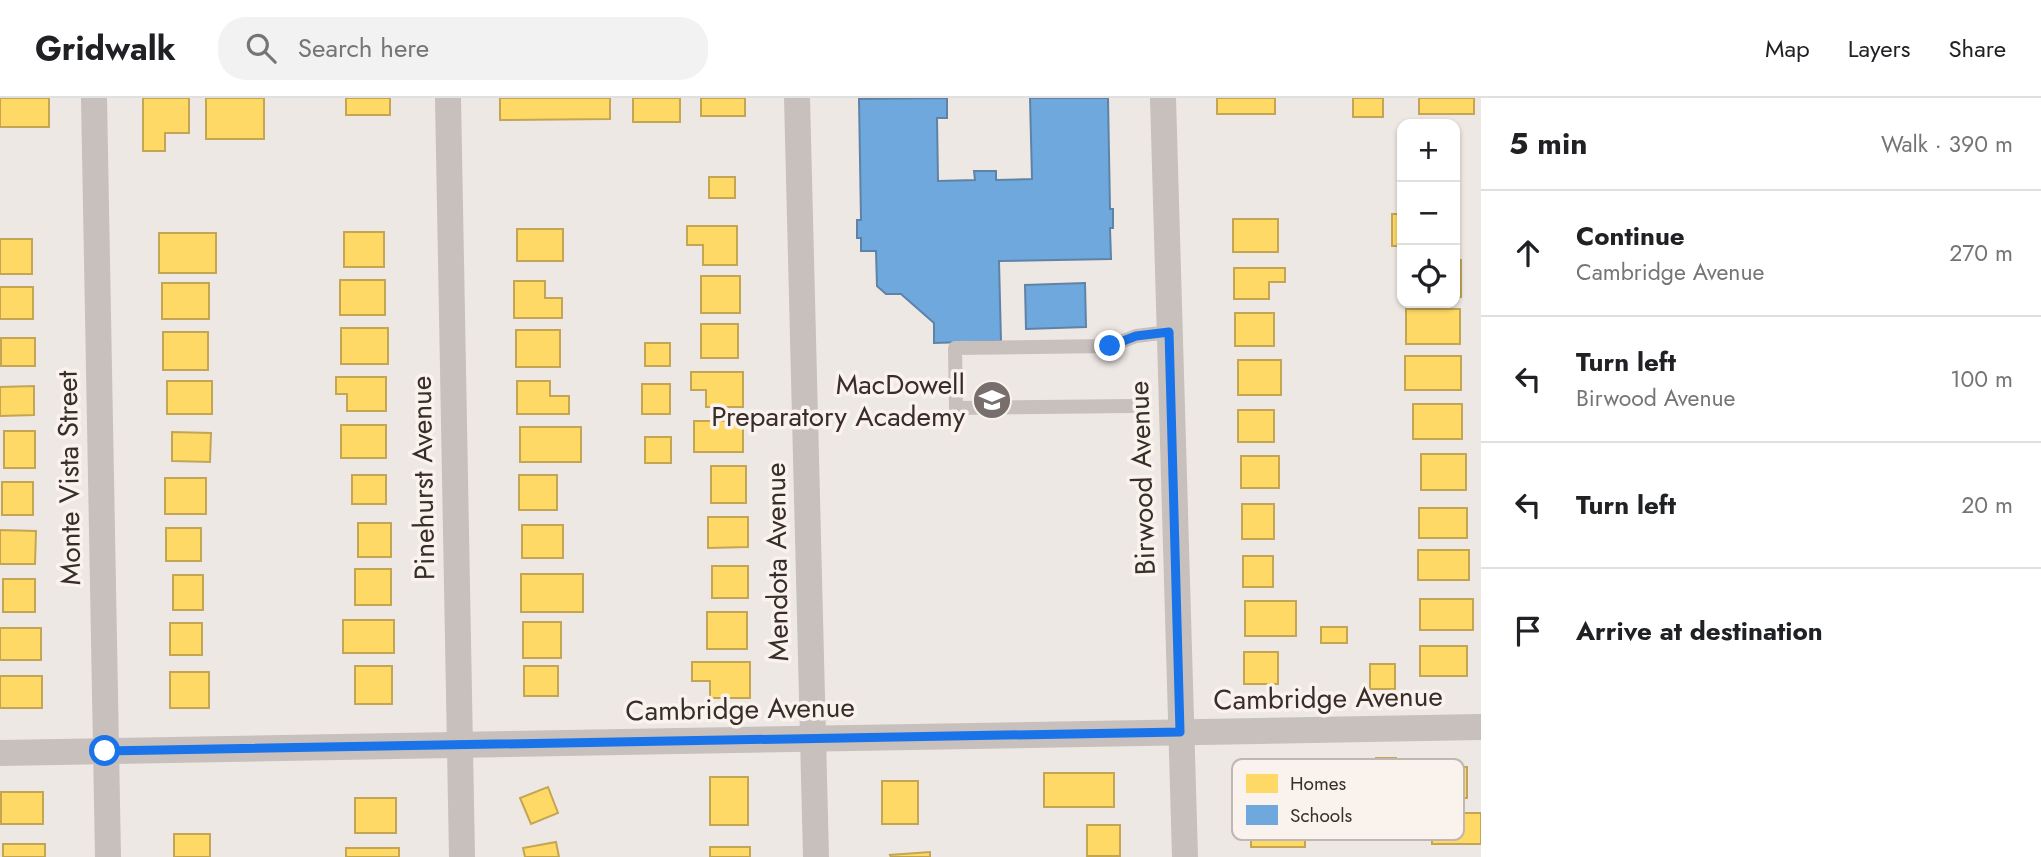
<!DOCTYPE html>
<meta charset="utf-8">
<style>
:root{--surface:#fff;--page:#f2f2f2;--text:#202124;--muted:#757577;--line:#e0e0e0}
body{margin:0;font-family:Jost,sans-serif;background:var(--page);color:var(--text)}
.controls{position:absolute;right:21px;top:21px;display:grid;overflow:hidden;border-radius:14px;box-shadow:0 2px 5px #0004}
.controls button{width:63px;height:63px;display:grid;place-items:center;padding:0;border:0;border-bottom:2px solid var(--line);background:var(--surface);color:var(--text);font:35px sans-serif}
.stop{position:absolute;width:21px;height:21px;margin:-16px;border:5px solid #1a73e8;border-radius:50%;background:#fff}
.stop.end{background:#1a73e8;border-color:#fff;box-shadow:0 2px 7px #0008}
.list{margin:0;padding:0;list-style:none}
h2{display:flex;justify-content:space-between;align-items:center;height:91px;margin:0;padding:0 28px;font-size:30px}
h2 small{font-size:23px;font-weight:400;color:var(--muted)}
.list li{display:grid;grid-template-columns:46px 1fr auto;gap:21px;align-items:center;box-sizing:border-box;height:126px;padding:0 28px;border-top:2px solid var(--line)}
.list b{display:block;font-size:26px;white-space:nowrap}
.list p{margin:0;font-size:23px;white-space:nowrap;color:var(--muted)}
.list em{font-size:23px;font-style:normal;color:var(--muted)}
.icon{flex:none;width:38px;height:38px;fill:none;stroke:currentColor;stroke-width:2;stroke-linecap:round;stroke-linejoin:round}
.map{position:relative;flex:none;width:1481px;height:759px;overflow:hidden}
header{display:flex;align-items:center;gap:42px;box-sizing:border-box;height:98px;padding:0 35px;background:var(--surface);border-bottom:2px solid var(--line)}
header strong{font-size:33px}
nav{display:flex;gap:38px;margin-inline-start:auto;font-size:24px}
.search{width:490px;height:63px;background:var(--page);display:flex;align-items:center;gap:18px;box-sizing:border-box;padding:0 24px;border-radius:28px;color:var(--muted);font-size:26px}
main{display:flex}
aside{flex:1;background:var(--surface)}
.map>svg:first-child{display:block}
.homes{fill:#ffd966;stroke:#c4a554;stroke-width:2}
.schools{fill:#6fa8dc;stroke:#5f83a7;stroke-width:2}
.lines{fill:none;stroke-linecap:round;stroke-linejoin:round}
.service{stroke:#c7c0bc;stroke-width:14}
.minor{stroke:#c7c0bc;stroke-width:26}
.route{stroke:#1a73e8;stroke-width:9}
.labels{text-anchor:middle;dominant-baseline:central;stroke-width:7;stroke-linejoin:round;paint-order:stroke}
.poi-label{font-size:28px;fill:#392d2a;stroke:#faf2ec;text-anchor:end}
.street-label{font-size:28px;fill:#392d2a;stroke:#faf2ec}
.key{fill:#faf2ec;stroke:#c0b7b2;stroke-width:2}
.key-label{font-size:19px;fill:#392d2a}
</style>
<header>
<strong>Gridwalk</strong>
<div class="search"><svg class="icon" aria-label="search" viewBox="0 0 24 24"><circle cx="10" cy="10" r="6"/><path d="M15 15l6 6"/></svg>Search here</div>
<nav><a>Map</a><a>Layers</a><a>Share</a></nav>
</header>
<main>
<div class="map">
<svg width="1481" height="759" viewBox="0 0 1481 759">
<rect width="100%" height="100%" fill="#eee8e4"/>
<g class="homes">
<rect x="0" y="0" width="49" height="29"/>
<path d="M 143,0 L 189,0 L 189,35 L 165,35 L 165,53 L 143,53 Z"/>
<rect x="206" y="0" width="58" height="41"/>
<rect x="346" y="0" width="44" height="17"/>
<path d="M 500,0 L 610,0 L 610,21 L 500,22 Z"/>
<rect x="633" y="0" width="47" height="24"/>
<rect x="701" y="0" width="44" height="18"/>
<rect x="1217" y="0" width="58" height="16"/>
<rect x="1353" y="0" width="30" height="19"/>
<rect x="1419" y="0" width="55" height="16"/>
<rect x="709" y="79" width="26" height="21"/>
<rect x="1392" y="116" width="10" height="32"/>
<rect x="1233" y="121" width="45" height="33"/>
<path d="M 687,128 L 737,128 L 737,167 L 703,167 L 703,147 L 687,147 Z"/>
<rect x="517" y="131" width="46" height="32"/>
<rect x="344" y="134" width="40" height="35"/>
<rect x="159" y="135" width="57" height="40"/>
<rect x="0" y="141" width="32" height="35"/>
<rect x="1455" y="162" width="6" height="37"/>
<path d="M 1234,170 L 1285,170 L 1285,184 L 1269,184 L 1269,201 L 1234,201 Z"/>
<rect x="701" y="178" width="39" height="37"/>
<rect x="340" y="182" width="45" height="35"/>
<path d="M 514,183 L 545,183 L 545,200 L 562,200 L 562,220 L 514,220 Z"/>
<rect x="162" y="185" width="47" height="36"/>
<rect x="0" y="189" width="33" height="32"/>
<rect x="1406" y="211" width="54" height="35"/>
<rect x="1235" y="215" width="39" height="33"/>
<rect x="701" y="226" width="37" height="34"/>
<rect x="341" y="230" width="47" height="36"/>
<rect x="516" y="232" width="44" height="37"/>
<rect x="163" y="234" width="45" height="38"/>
<rect x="1" y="240" width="34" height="28"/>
<rect x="645" y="245" width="25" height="23"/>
<rect x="1405" y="258" width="56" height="34"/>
<rect x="1238" y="262" width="43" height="35"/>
<path d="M 691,274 L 743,274 L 743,309 L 706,309 L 706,292 L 691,292 Z"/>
<path d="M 336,279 L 386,279 L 386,313 L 347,313 L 347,296 L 336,296 Z"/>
<rect x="167" y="283" width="45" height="33"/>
<path d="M 517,283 L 550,283 L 550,298 L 569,298 L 569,316 L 517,316 Z"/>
<rect x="642" y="286" width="28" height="30"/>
<path d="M 34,288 L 34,317 L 0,318 L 0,289 Z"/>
<rect x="1413" y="306" width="49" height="35"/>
<rect x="1238" y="312" width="36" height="32"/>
<rect x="694" y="323" width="49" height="31"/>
<rect x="341" y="327" width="45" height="33"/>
<rect x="520" y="329" width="61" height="35"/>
<rect x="4" y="333" width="31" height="37"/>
<path d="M 172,334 L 211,335 L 210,364 L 172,363 Z"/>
<rect x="645" y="339" width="26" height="26"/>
<rect x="1421" y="356" width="45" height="36"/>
<rect x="1241" y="358" width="38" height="32"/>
<rect x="711" y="368" width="35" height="37"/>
<rect x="352" y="377" width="34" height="29"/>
<rect x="519" y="377" width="38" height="35"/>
<rect x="165" y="380" width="41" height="36"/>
<rect x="2" y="384" width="31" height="33"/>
<rect x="1242" y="406" width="32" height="35"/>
<rect x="1419" y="410" width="48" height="30"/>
<path d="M 708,419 L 748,419 L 748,449 L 708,450 Z"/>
<rect x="358" y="425" width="33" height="34"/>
<rect x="522" y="427" width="41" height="33"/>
<rect x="166" y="430" width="35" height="33"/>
<path d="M 0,432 L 36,433 L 35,466 L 0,466 Z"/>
<rect x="1418" y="452" width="51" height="30"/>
<rect x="1243" y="458" width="30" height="31"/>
<rect x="712" y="468" width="36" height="32"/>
<rect x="355" y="471" width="36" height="36"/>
<rect x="521" y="476" width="62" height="38"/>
<rect x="173" y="477" width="30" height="35"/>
<rect x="3" y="481" width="32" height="33"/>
<rect x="1420" y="501" width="53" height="31"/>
<rect x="1245" y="503" width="51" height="35"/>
<rect x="707" y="514" width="40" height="37"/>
<rect x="343" y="522" width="51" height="33"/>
<rect x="523" y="524" width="38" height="36"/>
<rect x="170" y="525" width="32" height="32"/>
<rect x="1321" y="529" width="26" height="16"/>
<rect x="0" y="530" width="41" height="32"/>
<rect x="1420" y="548" width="47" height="30"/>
<rect x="1244" y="554" width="34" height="32"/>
<path d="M 692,564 L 750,564 L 750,600 L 710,600 L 710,583 L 692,583 Z"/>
<rect x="1370" y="566" width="25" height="25"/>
<rect x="355" y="568" width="37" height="38"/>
<rect x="524" y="568" width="34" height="30"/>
<rect x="170" y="574" width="39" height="36"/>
<rect x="0" y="578" width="42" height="32"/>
<rect x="1376" y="660" width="20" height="23"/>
<rect x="1420" y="669" width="47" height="31"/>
<rect x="1044" y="675" width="70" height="34"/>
<rect x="710" y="679" width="38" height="48"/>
<rect x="882" y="683" width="36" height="43"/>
<path d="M 548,689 L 558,715 L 531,726 L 520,700 Z"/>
<rect x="1" y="694" width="42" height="32"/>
<rect x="355" y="700" width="41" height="35"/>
<rect x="1432" y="715" width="49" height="31"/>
<path d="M 1251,717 L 1313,717 L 1313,731 L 1305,731 L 1305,749 L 1251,749 Z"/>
<rect x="1087" y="727" width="33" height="31"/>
<rect x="174" y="736" width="36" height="23"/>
<path d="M 556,744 L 559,759 L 525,759 L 523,750 Z"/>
<rect x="3" y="746" width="42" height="13"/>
<rect x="710" y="749" width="40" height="10"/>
<rect x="346" y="750" width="53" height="9"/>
<path d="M 930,754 L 930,759 L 891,759 L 890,757 Z"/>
</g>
<g class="schools">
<path d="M 947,0 L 947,20 L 937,20 L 938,83 L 975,82 L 974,73 L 996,73 L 996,82 L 1032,81 L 1030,0 L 1108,0 L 1110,111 L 1113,111 L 1113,130 L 1110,130 L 1111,161 L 999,163 L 1001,243 L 934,245 L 934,225 L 901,196 L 886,196 L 877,188 L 876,153 L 861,153 L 861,140 L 857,140 L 857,122 L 861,122 L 859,1 Z"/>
<path d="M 1085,185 L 1086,229 L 1026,231 L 1025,187 Z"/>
</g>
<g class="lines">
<path class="service" d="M 1132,308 L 956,310 L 955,250 L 1110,248 L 1136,238 L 1169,234"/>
<g class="minor">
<path d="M 94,0 L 108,759"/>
<path d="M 448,0 L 462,759"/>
<path d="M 797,0 L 816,759"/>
<path d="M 1163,0 L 1185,759"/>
<path d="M 0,655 L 1481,629"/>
</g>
</g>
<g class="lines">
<path class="route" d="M 105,653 L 1180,634 L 1169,234 L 1136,238 L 1110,248"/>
</g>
<defs>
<g id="school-disc" transform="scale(2.0125)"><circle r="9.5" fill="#786e6b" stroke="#faf2ec"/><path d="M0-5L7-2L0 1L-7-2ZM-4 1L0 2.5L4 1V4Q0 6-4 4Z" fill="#fff"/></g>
</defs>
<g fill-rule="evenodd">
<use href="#school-disc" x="992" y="302"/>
</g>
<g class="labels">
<g class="poi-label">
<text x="965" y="286">MacDowell<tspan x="965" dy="32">Preparatory Academy</tspan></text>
</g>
<g class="street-label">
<text transform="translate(69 380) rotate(-91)">Monte Vista Street</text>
<text transform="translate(423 380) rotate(-91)">Pinehurst Avenue</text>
<text transform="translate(1142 380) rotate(-92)">Birwood Avenue</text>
<text transform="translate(777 464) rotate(-91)">Mendota Avenue</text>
<text transform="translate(1328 600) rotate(-1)">Cambridge Avenue</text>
<text transform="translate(740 611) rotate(-1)">Cambridge Avenue</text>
</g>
</g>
<rect x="1232" y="661" width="232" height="81" rx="10" class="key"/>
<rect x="1246" y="676" width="32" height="19" fill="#ffd966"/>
<rect x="1246" y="707" width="32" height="20" fill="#6fa8dc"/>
<g class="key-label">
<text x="1290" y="692">Homes</text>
<text x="1290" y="724">Schools</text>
</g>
</svg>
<div class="controls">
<button>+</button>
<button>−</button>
<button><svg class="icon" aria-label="locate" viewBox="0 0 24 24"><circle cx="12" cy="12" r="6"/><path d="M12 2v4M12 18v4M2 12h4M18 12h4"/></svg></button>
</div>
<div class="stop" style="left:105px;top:653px"></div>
<div class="stop end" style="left:1110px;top:248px"></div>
</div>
<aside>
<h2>5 min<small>Walk · 390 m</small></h2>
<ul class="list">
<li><svg class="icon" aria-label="ahead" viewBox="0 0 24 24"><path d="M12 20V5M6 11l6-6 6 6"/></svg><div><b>Continue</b><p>Cambridge Avenue</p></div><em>270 m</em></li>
<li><svg class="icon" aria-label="left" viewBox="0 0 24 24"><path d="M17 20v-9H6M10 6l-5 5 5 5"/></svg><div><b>Turn left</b><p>Birwood Avenue</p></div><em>100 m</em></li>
<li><svg class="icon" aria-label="left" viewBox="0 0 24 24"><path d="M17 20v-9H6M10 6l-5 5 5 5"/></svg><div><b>Turn left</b></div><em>20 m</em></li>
<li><svg class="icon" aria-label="arrive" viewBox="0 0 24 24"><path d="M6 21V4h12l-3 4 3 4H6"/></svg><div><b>Arrive at destination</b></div></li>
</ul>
</aside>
</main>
